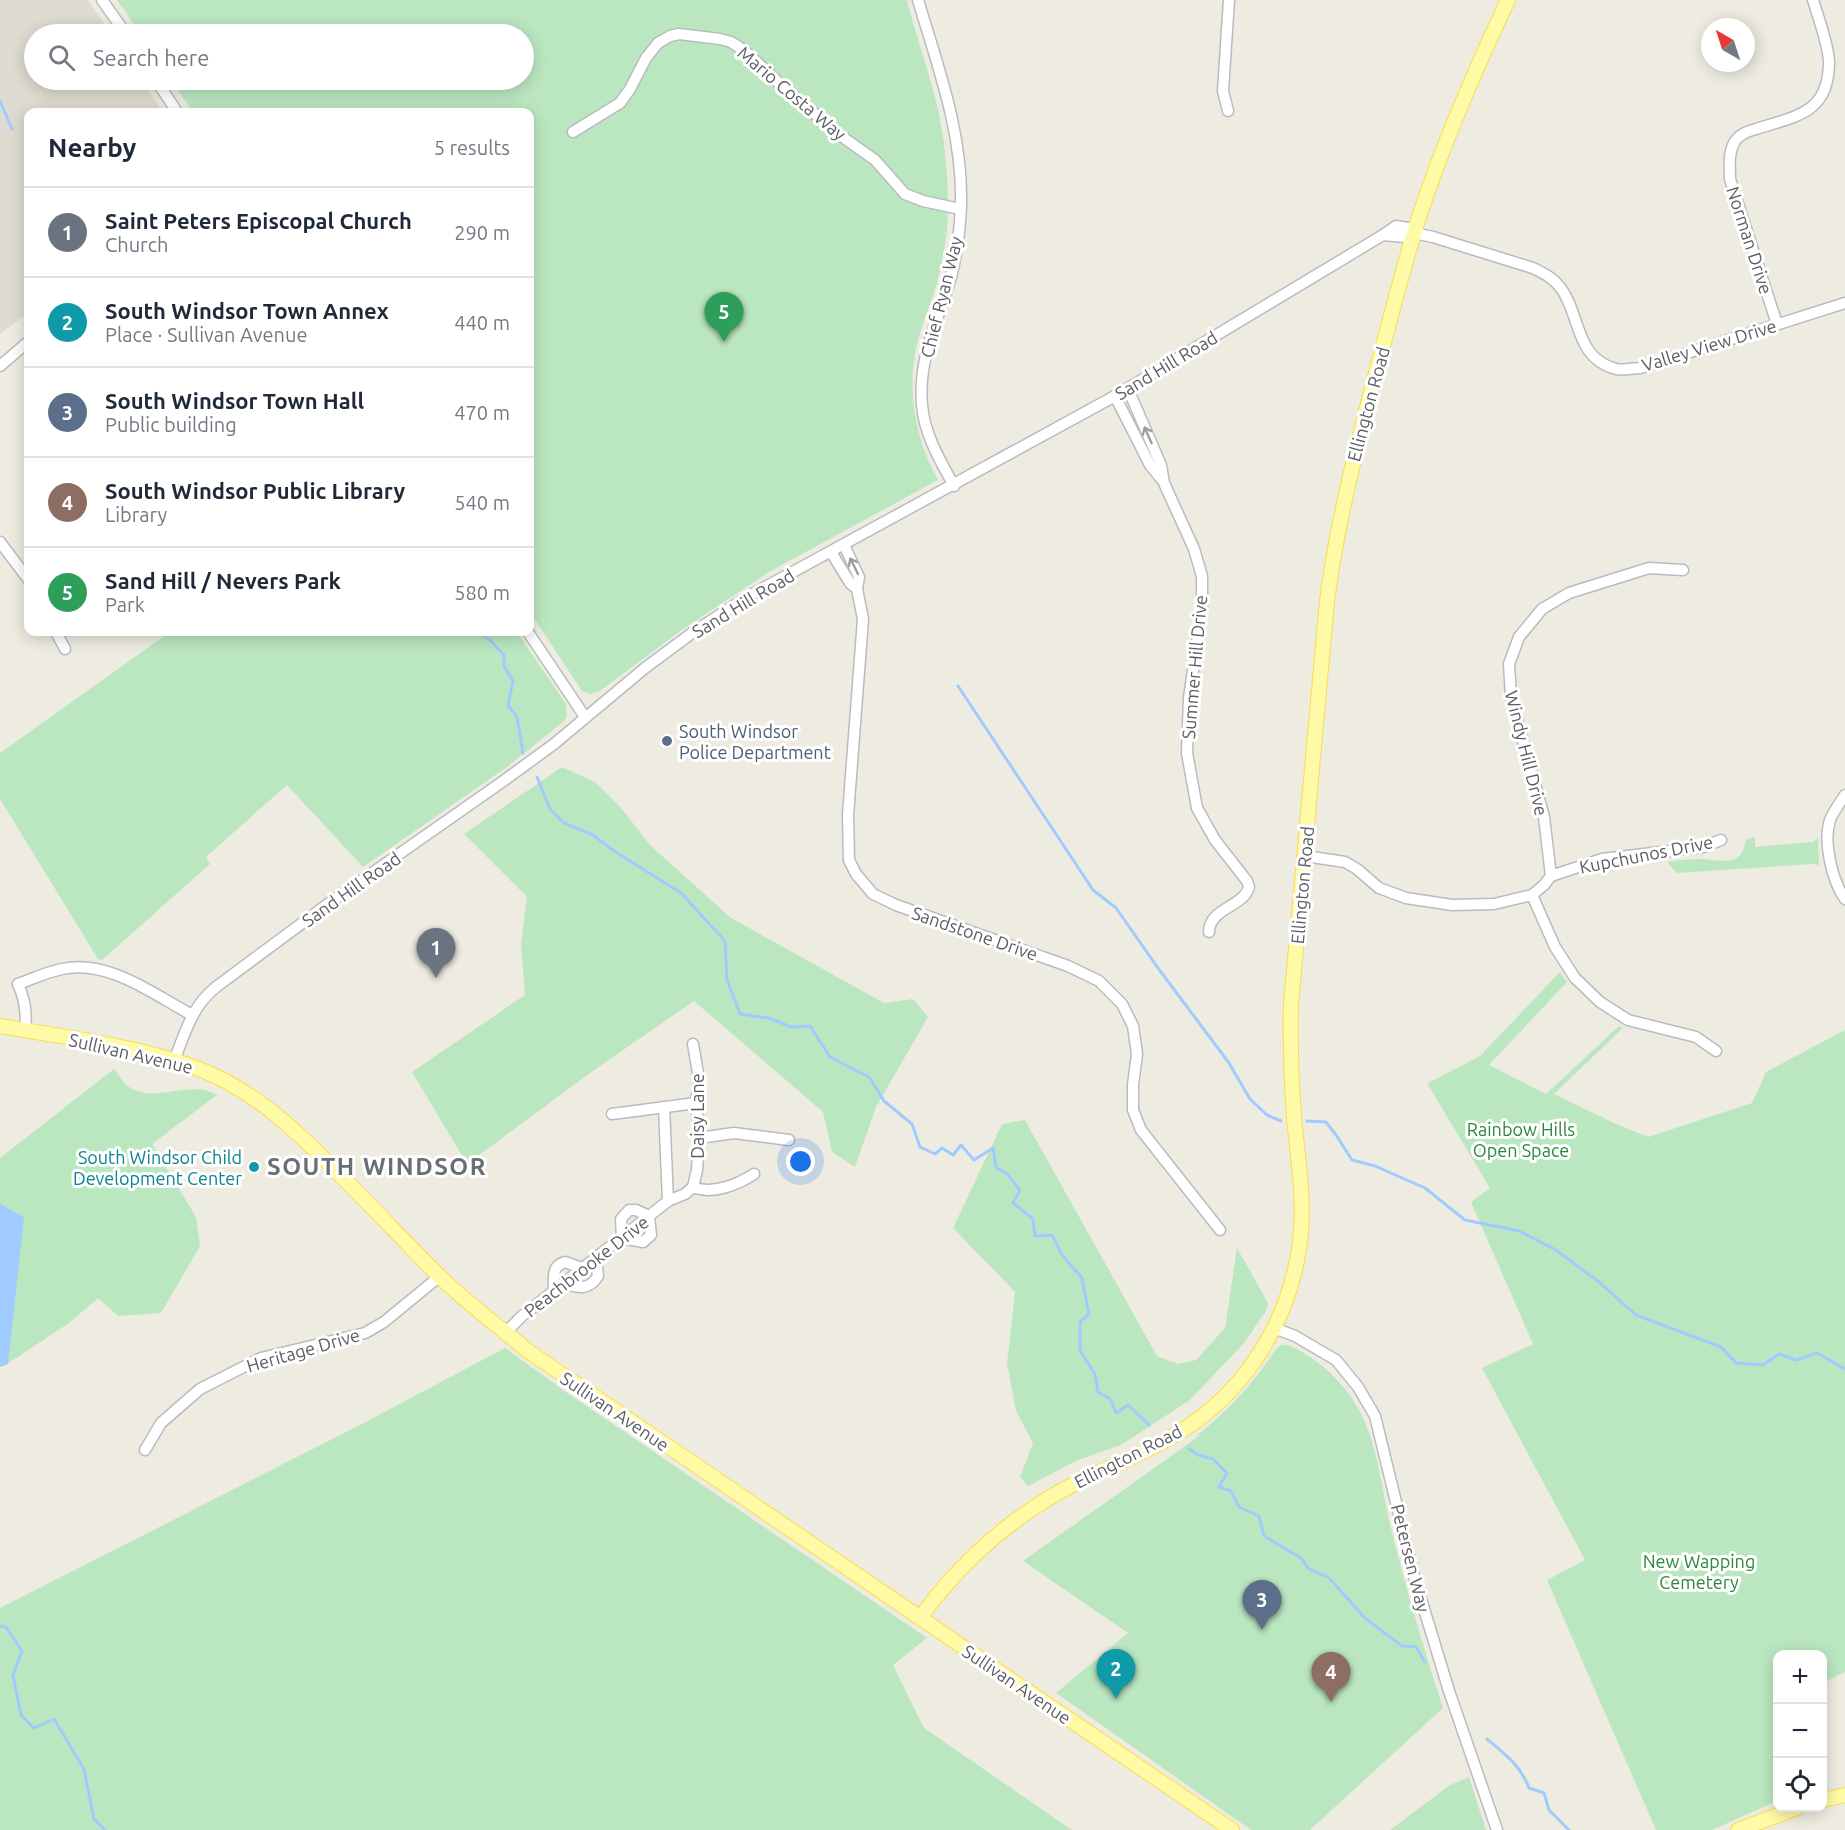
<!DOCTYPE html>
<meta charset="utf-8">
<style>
:root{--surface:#fff;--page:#f2f2f3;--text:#1f2937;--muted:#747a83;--line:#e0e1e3;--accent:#111827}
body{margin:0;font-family:Ubuntu,sans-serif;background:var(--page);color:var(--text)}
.controls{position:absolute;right:18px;bottom:18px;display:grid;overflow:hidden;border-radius:12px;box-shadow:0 3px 15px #0003}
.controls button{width:54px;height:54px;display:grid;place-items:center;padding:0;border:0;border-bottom:2px solid var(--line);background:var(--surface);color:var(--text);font:30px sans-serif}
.compass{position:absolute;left:1701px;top:18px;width:54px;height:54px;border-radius:50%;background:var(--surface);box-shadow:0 3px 15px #0003;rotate:321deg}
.you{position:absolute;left:801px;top:1162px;width:21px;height:21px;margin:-15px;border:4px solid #fff;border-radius:50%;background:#1a73e8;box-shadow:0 0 0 9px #1a73e833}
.badge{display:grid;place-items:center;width:39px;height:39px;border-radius:50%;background:var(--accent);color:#fff;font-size:20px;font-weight:700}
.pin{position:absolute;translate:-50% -50px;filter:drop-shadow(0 2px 3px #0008)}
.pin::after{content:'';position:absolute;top:32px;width:21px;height:18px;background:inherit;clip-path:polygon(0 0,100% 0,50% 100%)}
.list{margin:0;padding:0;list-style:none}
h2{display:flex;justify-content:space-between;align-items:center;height:78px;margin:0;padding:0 24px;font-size:26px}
h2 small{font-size:20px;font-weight:400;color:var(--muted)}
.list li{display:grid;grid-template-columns:39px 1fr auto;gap:18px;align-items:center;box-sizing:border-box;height:90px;padding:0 24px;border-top:2px solid var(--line)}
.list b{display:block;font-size:22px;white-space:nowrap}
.list p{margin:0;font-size:20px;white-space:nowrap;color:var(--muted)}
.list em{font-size:20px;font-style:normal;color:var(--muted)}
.icon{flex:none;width:33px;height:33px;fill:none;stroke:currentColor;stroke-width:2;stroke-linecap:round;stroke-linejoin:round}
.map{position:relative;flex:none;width:1845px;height:1830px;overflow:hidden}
.search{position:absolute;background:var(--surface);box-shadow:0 3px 15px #0003;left:24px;top:24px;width:510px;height:66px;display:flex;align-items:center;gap:15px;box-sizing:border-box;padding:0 21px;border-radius:33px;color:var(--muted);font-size:22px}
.panel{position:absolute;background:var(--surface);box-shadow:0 3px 15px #0003;left:24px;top:108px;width:510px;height:528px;border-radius:12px}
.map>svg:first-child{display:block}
.education{fill:#dedcd0}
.green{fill:#bbe7c0}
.water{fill:#a0cbff}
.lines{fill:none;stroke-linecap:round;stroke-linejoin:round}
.stream{stroke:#a0cbff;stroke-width:3}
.minor-casing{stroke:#b9bbc1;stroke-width:13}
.major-casing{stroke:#fadc4d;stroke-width:16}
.minor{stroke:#fff;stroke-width:10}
.major{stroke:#fffaa5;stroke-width:14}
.oneway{stroke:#9c9ea1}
.service-dot{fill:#5c6f8a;stroke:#fff;stroke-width:2}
.culture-dot{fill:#0f9aa8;stroke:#fff;stroke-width:2}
.labels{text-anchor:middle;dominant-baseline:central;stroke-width:6;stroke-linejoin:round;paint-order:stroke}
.street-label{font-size:18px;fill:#5a5d63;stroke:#fff}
.service-label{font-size:18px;fill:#4e5e75;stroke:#fff;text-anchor:start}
.park-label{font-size:18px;fill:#2e853c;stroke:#fff}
.culture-label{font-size:18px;fill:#0d838f;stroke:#fff;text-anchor:end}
.district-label{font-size:24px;font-weight:bold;letter-spacing:1.5px;fill:#6a6f75;stroke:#fff}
</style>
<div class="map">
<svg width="1845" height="1830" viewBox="0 0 1845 1830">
<rect width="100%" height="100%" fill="#eeece1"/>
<path class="education" d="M 0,0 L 88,0 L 111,34 L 34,34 L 34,80 L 141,80 L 163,112 L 28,112 L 28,313 L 0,334 Z"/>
<g class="green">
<path d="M 117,0 L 907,0 C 915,34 928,67 936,101 C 945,137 948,174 948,210 C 948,234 943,259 937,283 C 931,305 921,326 916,348 C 907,394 916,440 938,480 L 769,572 L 679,632 L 600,691 L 591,694 L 582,691 L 530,612 L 530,112 L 193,112 L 171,80 L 524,80 L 524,34 L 141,34 Z"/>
<path d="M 170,632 L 517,632 L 566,704 L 567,716 L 564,721 L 507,767 L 363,867 L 287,785 L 206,857 L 210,864 L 102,960 L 98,959 L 0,799 L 0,753 Z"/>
<path d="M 562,767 L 595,782 L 622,809 L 650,845 L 731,918 L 884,1003 L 913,999 L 928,1017 L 876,1107 L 855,1167 L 832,1152 L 823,1112 L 694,1001 L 590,1073 L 467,1164 L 412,1072 L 525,995 L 521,943 L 527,897 L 464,834 Z"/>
<path d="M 1755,837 L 1755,847 L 1813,842 L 1818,838 L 1819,868 L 1818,865 L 1812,864 L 1677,873 L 1667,862 C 1676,861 1686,859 1696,859 C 1717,858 1741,871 1746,840 Z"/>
<path d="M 1560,972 L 1567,982 L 1489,1065 L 1546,1094 L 1619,1026 L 1623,1028 L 1554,1094 L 1614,1123 L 1648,1137 L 1752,1103 L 1766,1072 L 1845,1030 L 1845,1672 L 1823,1683 L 1822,1654 L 1778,1654 L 1777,1801 L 1712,1830 L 1656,1830 L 1547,1580 L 1585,1560 L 1482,1368 L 1533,1344 L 1471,1202 L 1490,1188 L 1428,1085 L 1428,1083 L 1480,1056 Z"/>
<path d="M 114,1069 C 118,1074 123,1083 129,1087 C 156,1104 191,1079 217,1095 L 152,1144 L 196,1217 L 200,1246 L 161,1313 L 118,1316 L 98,1298 L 69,1323 L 4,1366 L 0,1366 L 0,1158 Z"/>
<path d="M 1025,1120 L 1157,1356 L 1178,1364 L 1196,1360 L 1225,1328 L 1237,1248 L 1268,1303 L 1266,1311 L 1244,1343 L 1190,1400 L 1121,1445 L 1078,1460 L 1028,1486 L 1020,1477 L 1033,1443 L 1016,1411 L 1007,1363 L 1015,1292 L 953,1228 L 1002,1124 Z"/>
<path d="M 1281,1345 C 1289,1344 1294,1348 1302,1352 C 1328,1367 1350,1390 1363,1418 C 1379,1452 1382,1492 1391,1528 C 1406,1589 1424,1649 1443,1708 L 1310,1830 L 1251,1830 L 1056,1693 L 1128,1633 L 1023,1561 L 1202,1434 L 1196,1436 C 1228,1411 1254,1383 1276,1349 Z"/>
<path d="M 505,1348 L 566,1392 L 927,1638 L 893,1665 L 924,1728 L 1072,1830 L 0,1830 L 0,1608 L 358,1426 Z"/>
<path d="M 1469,1777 L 1486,1830 L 1390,1830 L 1450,1785 Z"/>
</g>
<path class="water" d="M 0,1204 L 24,1217 L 8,1364 L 0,1367 Z"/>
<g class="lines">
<g class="stream">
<path d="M 0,101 L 12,129"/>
<path d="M 477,632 L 490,640 L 504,655 L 504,666 L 513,681 L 508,705 L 517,717 L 523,753"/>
<path d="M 958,686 L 1093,890 L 1116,908 L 1158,968 L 1229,1063 L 1250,1099 L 1267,1115 L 1281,1121"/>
<path d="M 537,777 L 550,809 L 564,823 L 593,835 L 614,851 L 681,893 L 725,941 L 727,980 L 740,1014 L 769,1018 L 791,1027 L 810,1026 L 830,1057 L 869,1077 L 884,1101 L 912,1124 L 920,1147 L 935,1154 L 942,1148 L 953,1155 L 961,1145 L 974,1160 L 993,1148 L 996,1168 L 1006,1173 L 1020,1190 L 1013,1203 L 1033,1219 L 1035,1236 L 1052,1235 L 1062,1255 L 1082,1278 L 1089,1314 L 1080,1322 L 1080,1351 L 1095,1374 L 1098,1392 L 1110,1399 L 1116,1413 L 1128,1405 L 1149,1425"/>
<path d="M 1307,1121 L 1326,1122 L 1336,1135 L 1352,1160 L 1375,1166 L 1425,1188 L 1465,1220 L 1519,1231 L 1556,1250 L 1599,1282 L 1636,1315 L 1721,1347 L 1736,1363 L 1763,1365 L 1779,1354 L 1796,1360 L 1817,1353 L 1845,1369"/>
<path d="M 1189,1449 L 1198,1455 L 1213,1459 L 1227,1473 L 1219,1487 L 1231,1491 L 1239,1507 L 1259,1516 L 1264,1536 L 1301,1558 L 1309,1569 L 1329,1578 L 1365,1618 L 1402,1646 L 1416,1647 L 1425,1662"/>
<path d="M 0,1626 L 6,1627 L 22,1651 L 13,1675 L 21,1715 L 34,1728 L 54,1719 L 84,1769 L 94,1819 L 105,1830"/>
<path d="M 1487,1739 C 1505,1754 1521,1766 1529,1788 L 1544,1793 L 1549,1810 L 1569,1830"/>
</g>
<g class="minor-casing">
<g id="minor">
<path d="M 102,0 L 126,34"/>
<path d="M 918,0 C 938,67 963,134 961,205 C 960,229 957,254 951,277 C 938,322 918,356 922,405 C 924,434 941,462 954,486"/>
<path d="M 156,80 L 177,112"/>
<path d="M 1228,111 L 1223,91 L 1229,0"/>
<path d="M 573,132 L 620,103 L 630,89 L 646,58 L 658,43 L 670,36 L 679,34 L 720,39 L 731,42 L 745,51 L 781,85 L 837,133 L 875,160 L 905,194 L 923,201 L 960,209"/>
<path d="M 1383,235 L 1404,237 L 1414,233"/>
<path d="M 1777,324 L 1730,179 C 1730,167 1728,154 1734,143 C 1738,135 1748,131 1756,129 C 1797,116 1829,113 1829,62 C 1829,47 1818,16 1813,0"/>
<path d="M 0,366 L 28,342"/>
<path d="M 1128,389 L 1161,465 L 1164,483 L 1194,549 L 1202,576 L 1202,608 L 1189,698 L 1187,753 L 1197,808 L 1215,840 L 1247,881 L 1249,887 C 1244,907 1209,908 1209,932"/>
<path d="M 1115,396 L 1150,465 L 1163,481"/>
<path d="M 0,542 L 28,579"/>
<path d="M 844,545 L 859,577 L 857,589 L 863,619 L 848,815 L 849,860 L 856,874 L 873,894 L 896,905 L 1068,966 L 1099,981 L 1122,1004 L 1133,1026 L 1137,1054 L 1133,1085 L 1133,1110 L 1141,1130 L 1220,1230"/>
<path d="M 831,552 L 850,583 L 857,589"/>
<path d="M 56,632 L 65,649"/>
<path d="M 528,632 L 585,717"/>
<path d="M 1845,795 C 1840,803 1833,812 1830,820 C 1823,841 1832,881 1845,899"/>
<path d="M 1305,856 L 1345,862 L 1357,869 L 1379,888 L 1406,898 L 1452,905 L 1494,904 L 1532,895 L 1544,885 L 1551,876 L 1602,859 L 1703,847 L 1721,840"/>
<path d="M 1551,876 L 1544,817 L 1511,697 L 1509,664 L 1519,637 L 1542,609 L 1569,593 L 1649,568 L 1683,570"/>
<path d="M 1532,895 L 1555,947 L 1575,978 L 1600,1002 L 1628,1020 L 1696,1037 L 1716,1051"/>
<path d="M 25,1030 C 27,1014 25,999 18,984 C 32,979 47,972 62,969 C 108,959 153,994 192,1015"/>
<path d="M 174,1061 C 185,1033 192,1006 216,987 L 332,901 L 502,782 L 554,744 L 645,668 L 692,633 L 747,597 L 1115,396 L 1383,235 L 1396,226 L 1408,228 L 1414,233 L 1433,237 L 1533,268 C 1543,273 1552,277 1560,287 C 1581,314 1574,358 1616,369 C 1623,371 1633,368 1640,368 L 1845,303"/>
<path d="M 664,1107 L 668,1201"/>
<path d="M 612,1114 L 696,1103"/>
<path d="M 699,1138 L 734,1133 L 789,1140"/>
<path d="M 693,1187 L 697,1170 L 699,1138 L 696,1103 L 699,1079 L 693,1044"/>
<path d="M 693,1187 C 712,1195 737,1185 754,1174"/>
<path d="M 629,1210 L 636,1210 L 649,1216 L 651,1235 L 643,1242 L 622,1238 L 621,1219 Z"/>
<path d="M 563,1283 C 578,1288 589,1291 598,1276 L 596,1257"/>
<path d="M 554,1290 C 554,1278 551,1266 565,1262 L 582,1268"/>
<path d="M 1274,1328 L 1295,1336 L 1336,1360 L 1358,1387 L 1375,1416 L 1414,1576 L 1449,1691 L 1497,1830"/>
<path d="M 505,1333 L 522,1316 L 668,1201 L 685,1194 L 693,1187"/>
<path d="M 145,1450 L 161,1423 L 200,1389 L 261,1358 L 365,1333 L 384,1322 L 440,1276"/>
</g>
</g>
<g class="major-casing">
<g id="major">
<path d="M 0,1026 C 63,1037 140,1046 199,1069 C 259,1092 305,1139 349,1184 C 379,1214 408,1245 438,1275 C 466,1302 498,1326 528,1351 L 1232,1830"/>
<path d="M 920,1618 C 952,1573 995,1532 1041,1503 C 1082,1476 1129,1462 1171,1437 C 1241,1398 1287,1327 1299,1249 C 1306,1205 1298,1161 1294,1117 C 1291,1079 1290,1042 1291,1004 L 1327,601 C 1337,522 1357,446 1377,369 C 1391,316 1404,263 1421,211 C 1445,139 1476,68 1508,0"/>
<path d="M 1822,1800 L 1845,1795"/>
<path d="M 1738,1830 L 1797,1808"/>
</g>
</g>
<use href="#minor" class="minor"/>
<use href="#major" class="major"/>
</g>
<defs><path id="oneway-shaft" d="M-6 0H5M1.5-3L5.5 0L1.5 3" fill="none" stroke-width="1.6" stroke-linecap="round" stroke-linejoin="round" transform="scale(1.5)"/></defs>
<g class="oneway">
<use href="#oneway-shaft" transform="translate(1148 435) rotate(-114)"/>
<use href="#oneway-shaft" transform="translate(854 566) rotate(-116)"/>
</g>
<circle class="service-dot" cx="667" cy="741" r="6"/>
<circle class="culture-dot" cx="254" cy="1167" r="6"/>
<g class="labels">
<g class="street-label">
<text transform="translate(792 93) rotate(40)">Mario Costa Way</text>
<text transform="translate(1750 240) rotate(72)">Norman Drive</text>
<text transform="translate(941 297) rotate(-76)">Chief Ryan Way</text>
<text transform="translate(1709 345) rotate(-17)">Valley View Drive</text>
<text transform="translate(1166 365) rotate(-31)">Sand Hill Road</text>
<text transform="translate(1368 404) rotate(-75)">Ellington Road</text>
<text transform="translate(743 603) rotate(-31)">Sand Hill Road</text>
<text transform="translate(1194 667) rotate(-85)">Summer Hill Drive</text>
<text transform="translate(1527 753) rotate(76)">Windy Hill Drive</text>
<text transform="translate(1646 854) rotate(-11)">Kupchunos Drive</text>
<text transform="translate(1302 885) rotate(-85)">Ellington Road</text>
<text transform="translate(351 889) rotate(-35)">Sand Hill Road</text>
<text transform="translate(975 933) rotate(19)">Sandstone Drive</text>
<text transform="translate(131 1053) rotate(13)">Sullivan Avenue</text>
<text transform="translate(697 1116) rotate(-90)">Daisy Lane</text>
<text transform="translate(586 1266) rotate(-38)">Peachbrooke Drive</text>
<text transform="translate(303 1350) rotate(-16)">Heritage Drive</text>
<text transform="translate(615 1411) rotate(34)">Sullivan Avenue</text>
<text transform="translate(1128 1456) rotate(-27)">Ellington Road</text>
<text transform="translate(1411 1558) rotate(76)">Petersen Way</text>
<text transform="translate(1017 1684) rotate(34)">Sullivan Avenue</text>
</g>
<g class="service-label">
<text x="679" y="731">South Windsor<tspan x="679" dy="21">Police Department</tspan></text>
</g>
<g class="park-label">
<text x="1521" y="1129">Rainbow Hills<tspan x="1521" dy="21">Open Space</tspan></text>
<text x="1699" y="1561">New Wapping<tspan x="1699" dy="21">Cemetery</tspan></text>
</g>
<g class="culture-label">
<text x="242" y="1157">South Windsor Child<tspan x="242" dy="21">Development Center</tspan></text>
</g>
<g class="district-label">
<text x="377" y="1166">SOUTH WINDSOR</text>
</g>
</g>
</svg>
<div class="controls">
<button>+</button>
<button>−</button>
<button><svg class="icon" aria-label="locate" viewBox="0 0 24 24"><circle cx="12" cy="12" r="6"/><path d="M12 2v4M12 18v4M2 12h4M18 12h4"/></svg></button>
</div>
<svg class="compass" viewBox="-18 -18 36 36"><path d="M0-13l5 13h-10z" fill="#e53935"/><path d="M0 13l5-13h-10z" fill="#747a83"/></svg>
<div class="you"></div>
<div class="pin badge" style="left:436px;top:978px;background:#6b7280">1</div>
<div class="pin badge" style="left:1116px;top:1699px;background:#0f9aa8">2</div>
<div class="pin badge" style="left:1262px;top:1630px;background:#5c6f8a">3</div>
<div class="pin badge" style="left:1331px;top:1702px;background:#8d6e63">4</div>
<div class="pin badge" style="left:724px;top:342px;background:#2e9e5b">5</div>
<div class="search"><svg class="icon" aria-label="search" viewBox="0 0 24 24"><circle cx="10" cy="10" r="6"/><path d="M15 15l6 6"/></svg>Search here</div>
<section class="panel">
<h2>Nearby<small>5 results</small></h2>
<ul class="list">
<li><span class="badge" style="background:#6b7280">1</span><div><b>Saint Peters Episcopal Church</b><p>Church</p></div><em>290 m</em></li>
<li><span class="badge" style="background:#0f9aa8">2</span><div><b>South Windsor Town Annex</b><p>Place · Sullivan Avenue</p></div><em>440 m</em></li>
<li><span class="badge" style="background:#5c6f8a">3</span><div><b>South Windsor Town Hall</b><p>Public building</p></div><em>470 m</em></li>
<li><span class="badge" style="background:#8d6e63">4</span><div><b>South Windsor Public Library</b><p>Library</p></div><em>540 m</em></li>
<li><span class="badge" style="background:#2e9e5b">5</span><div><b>Sand Hill / Nevers Park</b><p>Park</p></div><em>580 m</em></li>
</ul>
</section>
</div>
